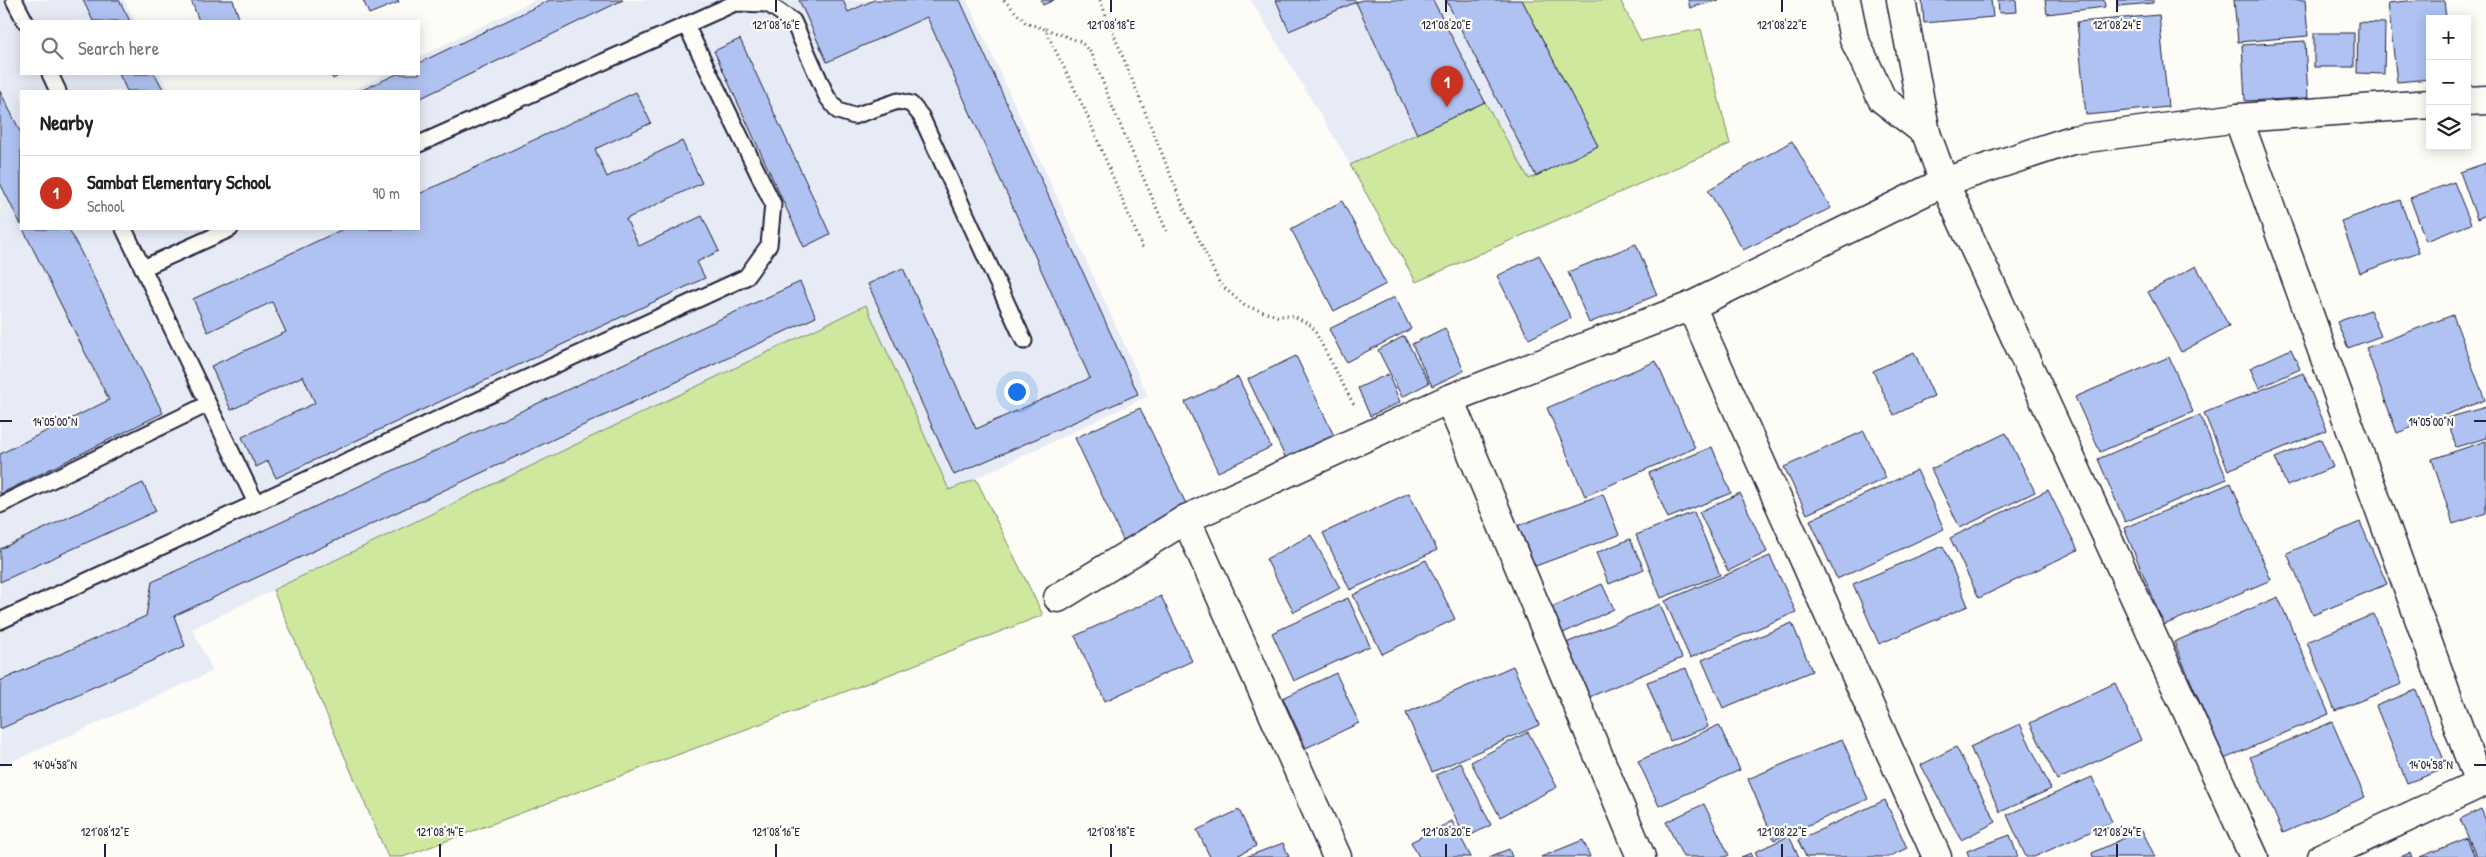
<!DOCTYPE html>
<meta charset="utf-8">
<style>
:root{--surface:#fff;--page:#f6f6f6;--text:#222;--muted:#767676;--line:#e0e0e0;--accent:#c8321e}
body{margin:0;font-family:"Patrick Hand",sans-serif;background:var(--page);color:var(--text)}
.controls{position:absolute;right:15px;top:15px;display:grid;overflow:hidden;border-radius:0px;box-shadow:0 2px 12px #0003}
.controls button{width:45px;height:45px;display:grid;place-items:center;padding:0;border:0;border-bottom:1px solid var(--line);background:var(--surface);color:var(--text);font:25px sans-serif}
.you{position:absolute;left:1016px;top:391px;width:18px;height:18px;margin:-12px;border:4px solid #fff;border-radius:50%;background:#1a73e8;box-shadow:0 0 0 8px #1a73e833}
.badge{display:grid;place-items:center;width:32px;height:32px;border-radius:50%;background:var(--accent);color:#fff;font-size:16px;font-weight:700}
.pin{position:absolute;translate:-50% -41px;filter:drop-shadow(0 1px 2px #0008)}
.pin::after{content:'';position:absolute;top:26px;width:18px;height:15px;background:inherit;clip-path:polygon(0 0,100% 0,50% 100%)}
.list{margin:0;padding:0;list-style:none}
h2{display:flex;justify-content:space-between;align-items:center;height:65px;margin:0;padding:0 20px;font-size:21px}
h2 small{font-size:16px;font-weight:400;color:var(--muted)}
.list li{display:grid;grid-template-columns:32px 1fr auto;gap:15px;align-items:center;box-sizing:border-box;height:75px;padding:0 20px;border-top:1px solid var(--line)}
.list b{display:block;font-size:19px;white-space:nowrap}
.list p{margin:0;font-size:16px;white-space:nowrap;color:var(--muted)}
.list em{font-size:16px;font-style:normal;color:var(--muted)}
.icon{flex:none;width:28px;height:28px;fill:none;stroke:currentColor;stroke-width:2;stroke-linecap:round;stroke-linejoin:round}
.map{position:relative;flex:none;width:2486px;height:857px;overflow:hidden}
.search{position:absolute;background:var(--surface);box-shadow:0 2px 12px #0003;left:20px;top:20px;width:400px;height:55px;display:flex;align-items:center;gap:12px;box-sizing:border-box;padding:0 18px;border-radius:0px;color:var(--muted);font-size:19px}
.panel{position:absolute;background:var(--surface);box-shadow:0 2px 12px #0003;left:20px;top:90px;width:400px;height:140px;border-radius:0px}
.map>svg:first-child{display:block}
.built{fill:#e6ebf5}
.green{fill:#cee89e;stroke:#78856c}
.building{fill:#afc2f1;stroke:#22223b}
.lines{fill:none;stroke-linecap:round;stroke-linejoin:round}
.service-casing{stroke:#22223b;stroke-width:19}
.minor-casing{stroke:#22223b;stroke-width:31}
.path{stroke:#22223b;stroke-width:3;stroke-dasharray:1 4;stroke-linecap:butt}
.service{stroke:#fdfcf7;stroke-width:15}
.minor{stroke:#fdfcf7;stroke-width:28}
.ticks{fill:none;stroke:#22223b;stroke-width:2}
.ticks-label{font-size:12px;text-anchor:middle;fill:#22223b;stroke:#fdfcf7;stroke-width:4.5;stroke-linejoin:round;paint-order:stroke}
</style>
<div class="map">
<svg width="2486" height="857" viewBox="0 0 2486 857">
<rect width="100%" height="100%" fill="#fdfcf7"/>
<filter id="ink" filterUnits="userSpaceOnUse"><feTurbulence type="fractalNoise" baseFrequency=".02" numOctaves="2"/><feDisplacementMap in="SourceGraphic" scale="10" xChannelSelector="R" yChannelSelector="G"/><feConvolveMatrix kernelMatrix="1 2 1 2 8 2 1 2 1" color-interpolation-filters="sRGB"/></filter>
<g filter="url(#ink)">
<g class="built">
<path d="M 0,0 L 124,0 L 135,21 L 21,21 L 21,74 L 160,74 L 169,91 L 21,91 L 21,229 L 419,229 L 419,91 L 350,91 L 385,74 L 419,74 L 419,57 L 535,0 L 967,0 L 1148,396 L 949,491 L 866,305 L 192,629 L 213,671 L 0,767 Z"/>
<path d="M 1251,0 L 1522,0 L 1598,146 L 1416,282 L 1343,152 Z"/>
</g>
<g class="green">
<path d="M 1522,0 L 1620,0 L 1641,41 L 1701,29 L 1730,144 L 1416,282 L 1350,165 L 1485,102 L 1529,179 L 1598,146 Z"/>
<path d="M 866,305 L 949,490 L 976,479 L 1043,615 L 803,708 L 403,857 L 388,857 L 273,590 Z"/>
</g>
<g class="building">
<path d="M 83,0 L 119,0 L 130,21 L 93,21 Z"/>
<path d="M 191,0 L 233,0 L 240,21 L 199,21 Z"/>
<path d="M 363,0 L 398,0 L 399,2 L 369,14 Z"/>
<path d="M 550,0 L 623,0 L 419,99 L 419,91 L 360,91 L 397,74 L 419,74 L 419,63 Z"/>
<path d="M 799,0 L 843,0 L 848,12 L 874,0 L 960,0 L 1138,394 L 954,475 L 868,284 L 903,268 L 976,429 L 1090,378 L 927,17 L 827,62 Z"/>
<path d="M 1041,0 L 1054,0 L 1043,5 Z"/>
<path d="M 1276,0 L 1355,0 L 1356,2 L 1289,31 Z"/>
<path d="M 1362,0 L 1433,0 L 1485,102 L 1417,134 L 1356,2 Z"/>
<path d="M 1446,0 L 1522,0 L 1598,146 L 1536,176 Z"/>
<path d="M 1688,0 L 1719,0 L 1690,8 Z"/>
<path d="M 1922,0 L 1991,0 L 1993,17 L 1924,23 Z"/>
<path d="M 1998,0 L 2016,0 L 2017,12 L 1999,13 Z"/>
<path d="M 2045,0 L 2104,0 L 2105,7 L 2047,14 Z"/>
<path d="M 2117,0 L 2153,0 L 2153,3 L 2118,6 Z"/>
<path d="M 2234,0 L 2305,0 L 2308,36 L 2238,42 Z"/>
<path d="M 2417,0 L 2444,0 L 2446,19 L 2430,19 L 2430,79 L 2397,82 L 2388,3 Z"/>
<path d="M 2159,15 L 2168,107 L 2086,115 L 2077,22 Z"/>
<path d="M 2358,22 L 2385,23 L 2384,74 L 2357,73 Z"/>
<rect x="2314" y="33" width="40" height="34"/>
<path d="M 740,39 L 830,234 L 804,247 L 714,51 Z"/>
<path d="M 2305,41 L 2308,98 L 2245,101 L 2242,45 Z"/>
<path d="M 119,74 L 155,74 L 164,91 L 127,91 Z"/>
<path d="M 330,74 L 342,74 L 333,79 Z"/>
<path d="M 0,91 L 21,133 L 21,225 L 0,183 Z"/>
<path d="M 636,92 L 651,123 L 595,149 L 607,177 L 682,141 L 702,183 L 626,219 L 639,246 L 702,216 L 719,251 L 697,262 L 705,278 L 276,478 L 268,461 L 256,467 L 242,437 L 315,403 L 303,376 L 231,410 L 211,366 L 286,332 L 272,302 L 208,332 L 193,299 L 343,229 L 419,229 L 419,194 Z"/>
<path d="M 1792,141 L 1831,208 L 1743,250 L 1708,190 Z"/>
<path d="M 2486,163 L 2486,215 L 2477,219 L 2460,172 Z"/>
<path d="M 2454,182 L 2471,224 L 2426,241 L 2410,198 Z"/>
<path d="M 2400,200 L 2419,252 L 2360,273 L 2341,221 Z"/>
<path d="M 1342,201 L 1386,284 L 1334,311 L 1291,229 Z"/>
<path d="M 23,229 L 69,229 L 163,413 L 0,494 L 0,454 L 109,400 Z"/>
<path d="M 1636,244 L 1657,295 L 1589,323 L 1568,272 Z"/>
<path d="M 1539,255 L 1571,318 L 1529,339 L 1497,276 Z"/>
<path d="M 2196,266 L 2229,326 L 2181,352 L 2148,292 Z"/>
<path d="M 800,282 L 816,317 L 174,616 L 185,646 L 0,729 L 0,681 L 146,616 L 152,582 Z"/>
<path d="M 1395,297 L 1411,329 L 1346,362 L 1329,329 Z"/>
<path d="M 2370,310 L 2381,336 L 2348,348 L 2337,322 Z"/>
<path d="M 2453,315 L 2485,400 L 2397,433 L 2366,348 Z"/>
<path d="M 1445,328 L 1464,371 L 1432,386 L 1412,344 Z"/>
<path d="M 1404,336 L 1429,383 L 1402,397 L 1378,350 Z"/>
<path d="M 2291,349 L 2300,369 L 2259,388 L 2250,368 Z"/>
<path d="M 1914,352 L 1934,396 L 1894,415 L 1873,371 Z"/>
<path d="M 1296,356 L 1336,440 L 1288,463 L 1248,379 Z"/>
<path d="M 2169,357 L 2193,412 L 2100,452 L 2075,397 Z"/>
<path d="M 1656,361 L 1695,448 L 1585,496 L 1547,408 Z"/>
<path d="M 2303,373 L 2327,430 L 2228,470 L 2204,413 Z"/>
<path d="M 1388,374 L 1400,402 L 1370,416 L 1358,388 Z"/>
<path d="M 1238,377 L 1271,447 L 1218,472 L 1185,402 Z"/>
<path d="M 2486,407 L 2486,438 L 2456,447 L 2447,418 Z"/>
<path d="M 1140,408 L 1189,510 L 1123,540 L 1075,438 Z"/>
<path d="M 2200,415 L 2227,479 L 2125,522 L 2098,459 Z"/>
<path d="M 1864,431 L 1886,478 L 1807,514 L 1784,467 Z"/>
<path d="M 2006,433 L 2035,492 L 1960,528 L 1931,469 Z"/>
<path d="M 2321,439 L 2333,467 L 2287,486 L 2275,458 Z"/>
<path d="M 2486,441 L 2486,513 L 2453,524 L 2432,459 Z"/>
<path d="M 1712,447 L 1731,493 L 1668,518 L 1649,473 Z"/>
<path d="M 1917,470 L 1944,529 L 1837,579 L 1810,520 Z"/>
<path d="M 143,483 L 156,511 L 0,582 L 0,549 Z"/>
<path d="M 2231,483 L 2271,580 L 2164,625 L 2124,528 Z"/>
<path d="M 2048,490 L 2078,550 L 1979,598 L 1950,538 Z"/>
<path d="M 1409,493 L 1437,550 L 1350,590 L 1323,533 Z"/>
<path d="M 1740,493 L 1767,552 L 1728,571 L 1699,512 Z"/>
<path d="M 1603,494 L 1619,535 L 1533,567 L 1517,526 Z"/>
<path d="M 1694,512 L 1720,575 L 1661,598 L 1636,535 Z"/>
<path d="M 2360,522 L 2387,584 L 2313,615 L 2287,553 Z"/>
<path d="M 1311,535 L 1340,588 L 1294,612 L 1266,559 Z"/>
<path d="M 1630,539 L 1644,569 L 1609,584 L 1596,553 Z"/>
<path d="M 1943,546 L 1968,606 L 1879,644 L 1853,584 Z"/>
<path d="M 1770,556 L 1796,612 L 1690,658 L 1665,601 Z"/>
<path d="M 1426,560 L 1455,619 L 1382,654 L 1353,595 Z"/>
<path d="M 1602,584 L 1614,609 L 1559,635 L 1547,609 Z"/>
<path d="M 1161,596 L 1192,661 L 1105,701 L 1075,636 Z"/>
<path d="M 2278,597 L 2329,714 L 2224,759 L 2174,642 Z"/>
<path d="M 1348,598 L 1370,646 L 1294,681 L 1272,633 Z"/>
<path d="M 1660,604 L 1682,658 L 1582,700 L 1559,646 Z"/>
<path d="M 2374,614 L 2402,684 L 2335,711 L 2307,642 Z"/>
<path d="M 1792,623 L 1812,671 L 1723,708 L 1702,660 Z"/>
<path d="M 1513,666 L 1539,725 L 1432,772 L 1406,713 Z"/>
<path d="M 1686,668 L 1708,727 L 1670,741 L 1647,682 Z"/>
<path d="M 1336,673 L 1359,723 L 1306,748 L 1283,698 Z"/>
<path d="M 2115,683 L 2141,740 L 2057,780 L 2030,723 Z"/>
<path d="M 2416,690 L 2447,768 L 2407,783 L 2376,706 Z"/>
<path d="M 2332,722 L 2365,797 L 2283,833 L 2250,757 Z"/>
<path d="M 2020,724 L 2051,789 L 2000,812 L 1970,747 Z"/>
<path d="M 1719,725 L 1740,770 L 1659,806 L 1638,761 Z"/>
<path d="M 1528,732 L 1557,787 L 1500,817 L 1471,762 Z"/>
<path d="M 1842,739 L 1868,799 L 1774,840 L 1748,779 Z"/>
<path d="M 1956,747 L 1996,822 L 1961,840 L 1921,765 Z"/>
<path d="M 1461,763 L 1491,825 L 1465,838 L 1436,775 Z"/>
<path d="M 2092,777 L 2112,822 L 2034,857 L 2026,857 L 2007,815 Z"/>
<path d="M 1885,800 L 1907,848 L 1888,857 L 1806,857 L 1798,840 Z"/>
<path d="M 1704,804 L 1729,855 L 1725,857 L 1683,857 L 1666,822 Z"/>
<path d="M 2481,809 L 2486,821 L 2486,857 L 2477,857 L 2460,819 Z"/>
<path d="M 1239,810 L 1256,846 L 1235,857 L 1210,857 L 1197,830 Z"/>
<path d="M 1452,821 L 1471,857 L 1419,857 L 1411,842 Z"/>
<path d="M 2142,830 L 2155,857 L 2093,857 L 2092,853 Z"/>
<path d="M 2010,835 L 2018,857 L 1969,857 L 1967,851 Z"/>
<path d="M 1789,836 L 1799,857 L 1758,857 L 1755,852 Z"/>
<path d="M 2467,838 L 2475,857 L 2420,857 Z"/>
<path d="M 1583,840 L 1590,857 L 1541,857 Z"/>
<path d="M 1283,843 L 1289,857 L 1246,857 Z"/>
<path d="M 1509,849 L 1512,857 L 1489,857 Z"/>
<path d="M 1751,853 L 1753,857 L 1741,857 Z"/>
<path d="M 2410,853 L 2412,857 L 2400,857 Z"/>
</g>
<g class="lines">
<g class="service-casing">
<g id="service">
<path d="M 14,0 L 25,21"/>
<path d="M 686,25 L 735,3 L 768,4 L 793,21 L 827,97 L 838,111 L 854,116 L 898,101 L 911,104 L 921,116 L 1024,341"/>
<path d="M 50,74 L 58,91"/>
<path d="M 124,229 L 256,503"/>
<path d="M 143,268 L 230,229"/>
<path d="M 0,505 L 208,404"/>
<path d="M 0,621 L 746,277 L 769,245 L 773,204 L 686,25 L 419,144"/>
</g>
</g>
<g class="minor-casing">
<g id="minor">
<path d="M 1846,0 L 1854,39 L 1882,99 L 1926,133"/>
<path d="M 1901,0 L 1926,133 L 1944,182 L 2254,857"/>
<path d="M 2467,101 L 2486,100"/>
<path d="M 2238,118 L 2479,784"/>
<path d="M 1691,306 L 1937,857"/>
<path d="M 1449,399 L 1641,857"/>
<path d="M 1186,519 L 1337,857"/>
<path d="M 1058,598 L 1186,519 L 1449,399 L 1691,306 L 1944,182 L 2072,140 L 2238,118 L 2430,104"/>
<path d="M 2322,857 L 2486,781"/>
</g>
</g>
<g class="path">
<path d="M 1004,0 L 1026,23 L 1045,29 L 1084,108 L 1143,249"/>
<path d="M 1100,0 L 1183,206 L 1220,284 L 1245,306 L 1277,316 L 1294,316 L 1312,326 L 1355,407"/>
<path d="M 1046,29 L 1081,42 L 1092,54 L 1112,106 L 1168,234"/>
</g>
<use href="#service" class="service"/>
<use href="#minor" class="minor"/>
</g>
</g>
<path class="ticks" d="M 776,0 L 776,12M 1111,0 L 1111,12M 1446,0 L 1446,12M 1782,0 L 1782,12M 2117,0 L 2117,12M 0,421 L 12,421M 2474,421 L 2486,421M 0,765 L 12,765M 2474,765 L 2486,765M 105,844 L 105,857M 440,844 L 440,857M 776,844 L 776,857M 1111,844 L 1111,857M 1446,844 L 1446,857M 1782,844 L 1782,857M 2117,844 L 2117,857"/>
<g class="ticks-label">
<text x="776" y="29">121°08'16"E</text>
<text x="1111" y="29">121°08'18"E</text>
<text x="1446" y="29">121°08'20"E</text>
<text x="1782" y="29">121°08'22"E</text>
<text x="2117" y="29">121°08'24"E</text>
<text x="55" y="426">14°05'00"N</text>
<text x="2431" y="426">14°05'00"N</text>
<text x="55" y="769">14°04'58"N</text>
<text x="2431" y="769">14°04'58"N</text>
<text x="105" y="836">121°08'12"E</text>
<text x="440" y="836">121°08'14"E</text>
<text x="776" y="836">121°08'16"E</text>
<text x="1111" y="836">121°08'18"E</text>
<text x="1446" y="836">121°08'20"E</text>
<text x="1782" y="836">121°08'22"E</text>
<text x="2117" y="836">121°08'24"E</text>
</g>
</svg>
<div class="controls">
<button>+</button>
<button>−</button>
<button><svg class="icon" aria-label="layers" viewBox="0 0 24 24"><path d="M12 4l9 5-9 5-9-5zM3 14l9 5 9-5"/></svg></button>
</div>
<div class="you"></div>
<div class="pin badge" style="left:1447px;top:107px">1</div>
<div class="search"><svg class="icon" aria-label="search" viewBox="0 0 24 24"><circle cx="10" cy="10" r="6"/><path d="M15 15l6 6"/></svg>Search here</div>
<section class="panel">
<h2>Nearby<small></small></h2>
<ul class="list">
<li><span class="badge">1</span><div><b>Sambat Elementary School</b><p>School</p></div><em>90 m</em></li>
</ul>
</section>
</div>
